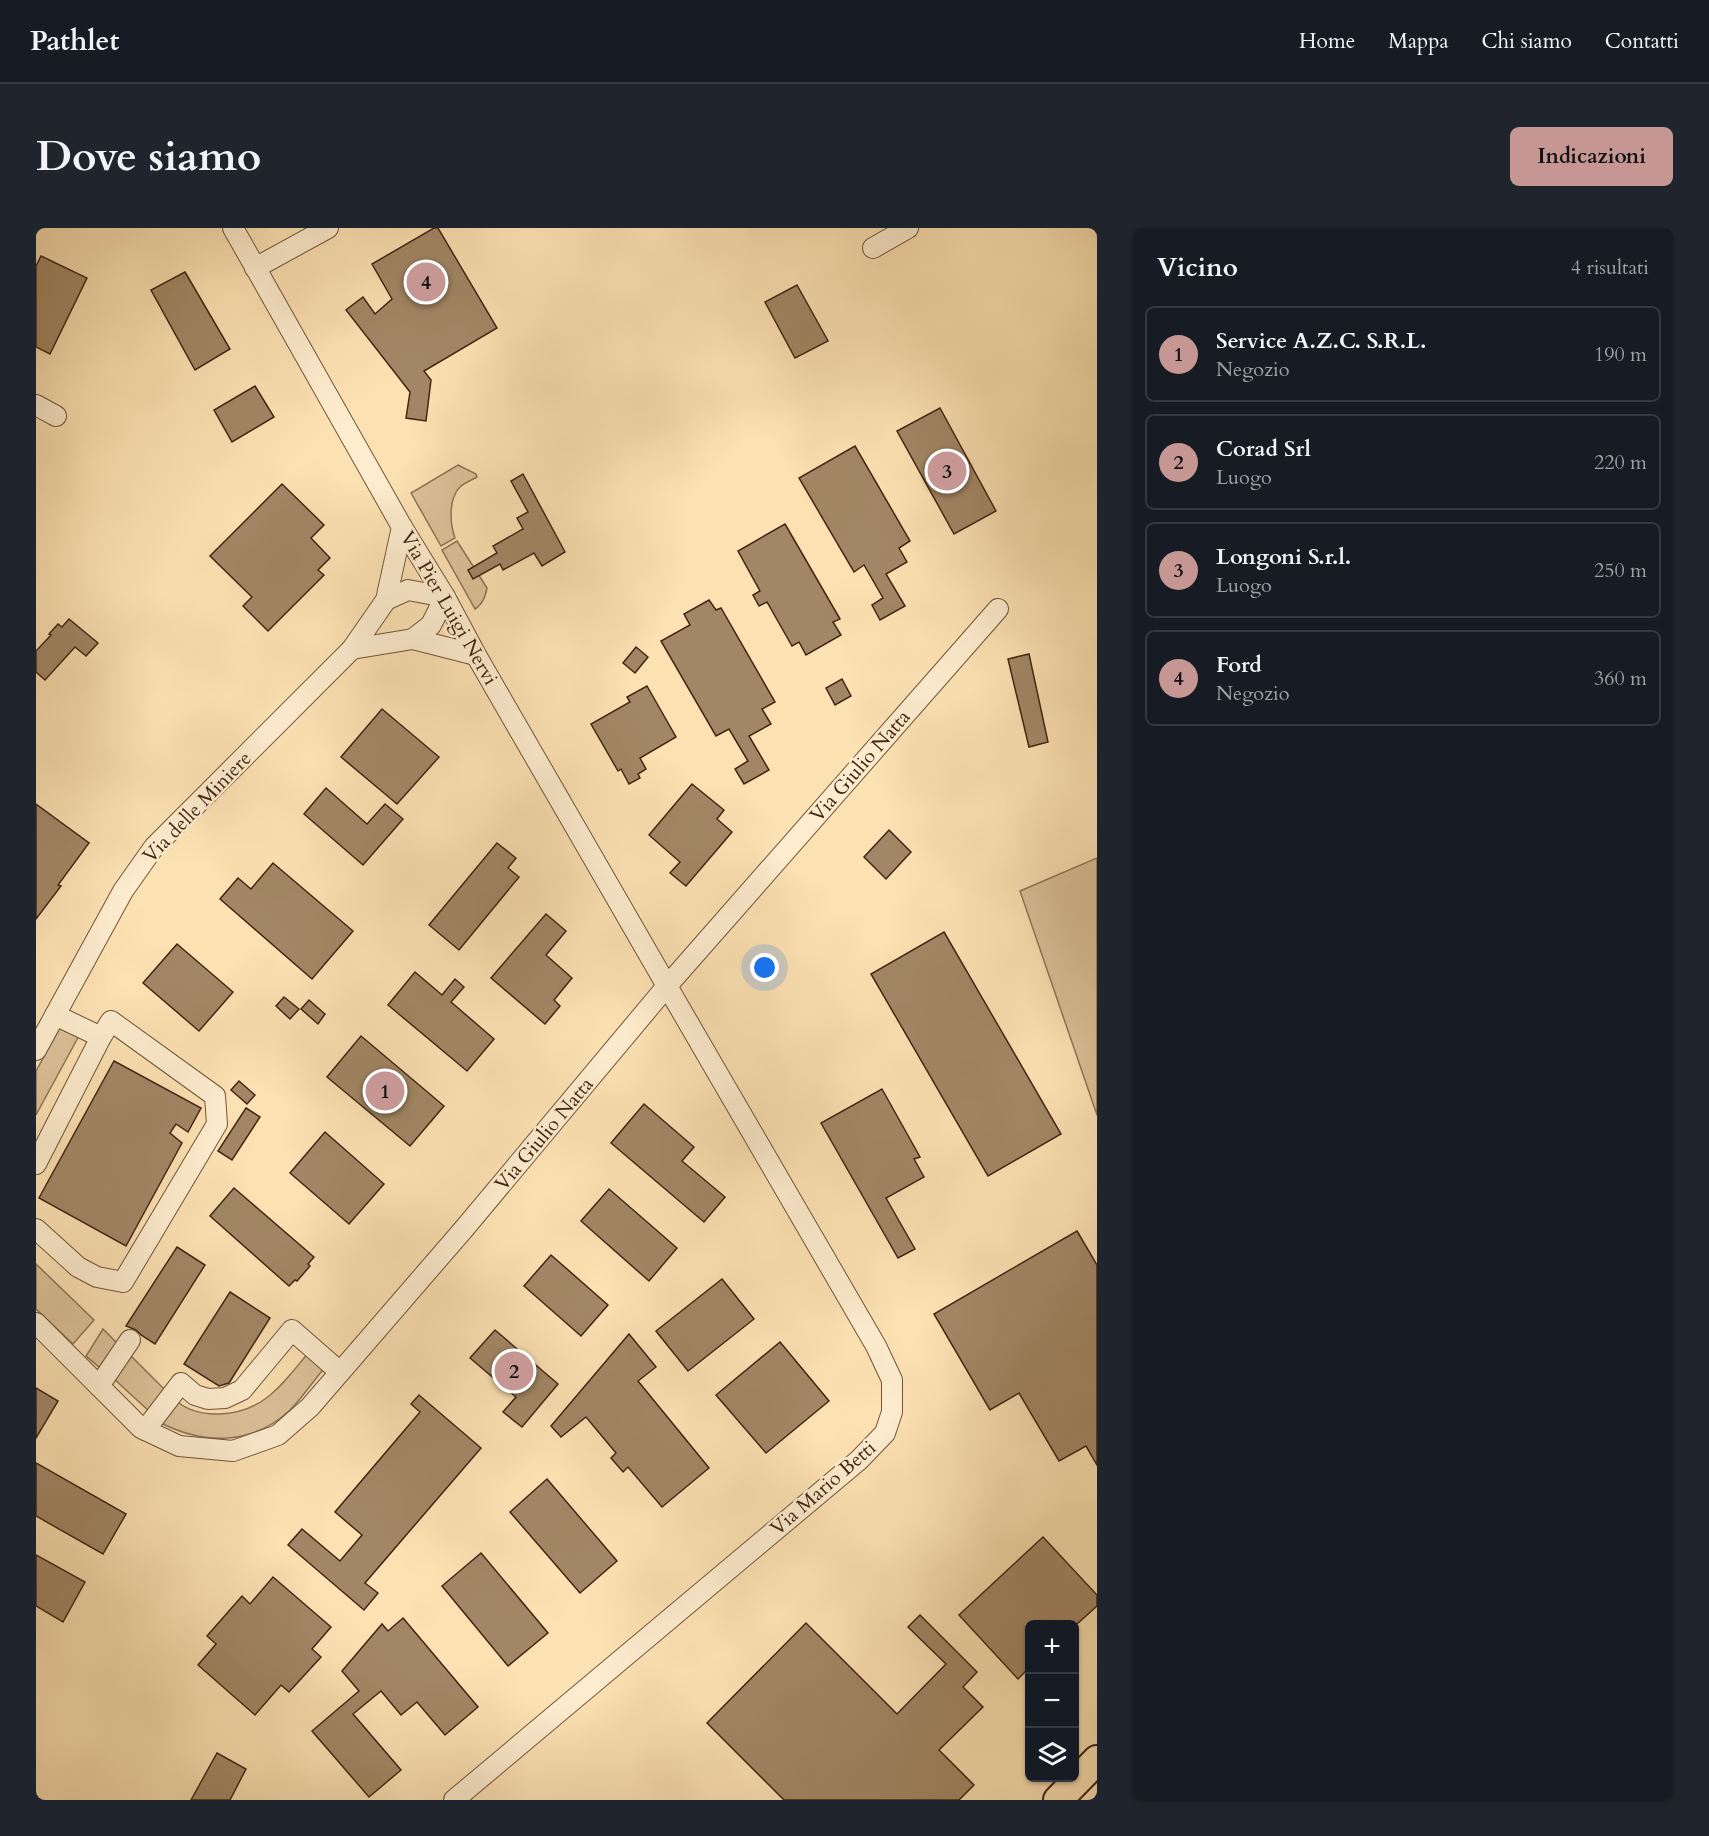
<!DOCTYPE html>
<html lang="it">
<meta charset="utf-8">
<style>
:root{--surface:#171b24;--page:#20242c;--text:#f1f3f6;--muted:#9ea1a6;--line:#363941;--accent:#c59692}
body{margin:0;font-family:Cardo,serif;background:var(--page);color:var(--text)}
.controls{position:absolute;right:18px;bottom:18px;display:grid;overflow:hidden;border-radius:9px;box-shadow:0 2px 4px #0004}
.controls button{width:54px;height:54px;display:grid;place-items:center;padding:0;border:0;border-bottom:2px solid var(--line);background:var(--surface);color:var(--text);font:30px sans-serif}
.you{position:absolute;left:729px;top:740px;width:21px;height:21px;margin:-15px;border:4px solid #fff;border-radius:50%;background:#1a73e8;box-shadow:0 0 0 9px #1a73e833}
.badge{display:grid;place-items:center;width:39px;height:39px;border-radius:50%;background:var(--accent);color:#111;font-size:20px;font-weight:700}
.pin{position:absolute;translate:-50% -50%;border:3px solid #fff;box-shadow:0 2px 6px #0006}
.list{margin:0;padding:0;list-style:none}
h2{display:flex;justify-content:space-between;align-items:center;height:78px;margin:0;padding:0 24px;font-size:26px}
h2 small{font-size:20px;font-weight:400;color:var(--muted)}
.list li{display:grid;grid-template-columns:39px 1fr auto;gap:18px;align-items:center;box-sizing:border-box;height:96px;margin:0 12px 12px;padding:0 12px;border:2px solid var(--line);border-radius:9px}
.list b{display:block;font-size:22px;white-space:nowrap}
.list p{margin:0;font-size:20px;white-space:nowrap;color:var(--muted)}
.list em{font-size:20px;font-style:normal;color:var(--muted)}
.icon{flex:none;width:33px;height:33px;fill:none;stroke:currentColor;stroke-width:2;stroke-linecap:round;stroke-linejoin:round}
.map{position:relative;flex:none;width:1061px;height:1572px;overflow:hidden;border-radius:9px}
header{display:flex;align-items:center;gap:36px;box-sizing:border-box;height:84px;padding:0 30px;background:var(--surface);border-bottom:2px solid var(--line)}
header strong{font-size:28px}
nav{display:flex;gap:33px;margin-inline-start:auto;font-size:21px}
.intro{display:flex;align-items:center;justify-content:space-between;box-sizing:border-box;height:144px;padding:0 36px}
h1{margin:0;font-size:42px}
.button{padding:15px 27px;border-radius:9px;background:var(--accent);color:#111;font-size:21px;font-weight:700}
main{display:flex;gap:36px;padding:0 36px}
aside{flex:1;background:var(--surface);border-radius:9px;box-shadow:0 2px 4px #0004}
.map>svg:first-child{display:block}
.green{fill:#dcc198;stroke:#8e7455;stroke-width:1.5}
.building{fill:#a28766;stroke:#412612;stroke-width:1.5}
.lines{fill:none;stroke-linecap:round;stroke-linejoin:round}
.minor-casing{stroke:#70553a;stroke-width:22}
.highway-casing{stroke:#412612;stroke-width:32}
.minor{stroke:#fdecce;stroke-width:20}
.highway{stroke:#fce1b3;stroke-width:28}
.labels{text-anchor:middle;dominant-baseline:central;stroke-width:5;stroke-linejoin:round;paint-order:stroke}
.street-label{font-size:20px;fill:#412612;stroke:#fdecce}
</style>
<header>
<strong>Pathlet</strong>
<nav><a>Home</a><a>Mappa</a><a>Chi siamo</a><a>Contatti</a></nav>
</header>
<div class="intro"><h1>Dove siamo</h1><a class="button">Indicazioni</a></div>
<main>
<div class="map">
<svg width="1061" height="1572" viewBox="0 0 1061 1572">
<rect width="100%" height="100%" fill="#fce1b3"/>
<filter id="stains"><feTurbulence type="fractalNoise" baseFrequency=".00333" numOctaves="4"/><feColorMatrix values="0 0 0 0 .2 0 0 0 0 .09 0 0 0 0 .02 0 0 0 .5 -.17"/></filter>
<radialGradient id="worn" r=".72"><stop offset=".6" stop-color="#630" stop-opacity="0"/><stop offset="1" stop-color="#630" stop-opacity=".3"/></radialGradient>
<g class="green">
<path d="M 422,237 L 440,246 L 441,249 C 436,252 428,255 424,259 C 412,271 414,296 419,310 L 405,318 L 375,265 Z"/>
<path d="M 421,313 L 451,360 C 449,369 447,376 439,381 L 406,322 Z"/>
<path d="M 1061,630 L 1061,887 L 984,663 Z"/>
<path d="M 25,798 L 45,804 L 0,887 L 0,843 Z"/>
<path d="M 0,1036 L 58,1092 L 37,1116 L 0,1081 Z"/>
<path d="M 67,1101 L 81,1115 L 64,1140 L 50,1128 Z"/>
<path d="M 274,1123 L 290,1138 C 278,1152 267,1169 254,1182 C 216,1218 167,1217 123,1194 L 138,1171 C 162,1193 204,1189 229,1171 C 247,1158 260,1139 274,1123 Z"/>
<path d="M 94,1127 L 132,1165 L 114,1184 L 78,1151 Z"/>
</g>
<g class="building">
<path d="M 398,0 L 402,0 L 461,100 L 388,143 L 395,152 L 390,193 L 370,190 L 374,164 L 310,82 L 327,69 L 339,86 L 356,71 L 336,36 Z"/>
<path d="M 5,28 L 51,50 L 14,126 L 0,119 L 0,38 Z"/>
<path d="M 149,44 L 194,121 L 159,142 L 115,62 Z"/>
<path d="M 761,57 L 792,113 L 759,130 L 729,74 Z"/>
<path d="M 219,158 L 238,189 L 196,214 L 178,182 Z"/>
<path d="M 904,180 L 960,283 L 918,306 L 861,203 Z"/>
<path d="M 819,218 L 874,313 L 863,320 L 871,334 L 850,346 L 869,378 L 844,392 L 836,377 L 847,370 L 828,337 L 818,344 L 763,250 Z"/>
<path d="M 487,246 L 529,324 L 506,338 L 498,325 L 467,342 L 464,336 L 437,351 L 432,342 L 461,325 L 457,318 L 487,301 L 481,290 L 492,284 L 475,253 Z"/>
<path d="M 246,256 L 288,297 L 275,310 L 294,330 L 282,342 L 288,347 L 232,403 L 207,378 L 216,369 L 174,328 Z"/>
<path d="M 749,296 L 804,391 L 797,394 L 805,407 L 770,427 L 763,414 L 756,418 L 731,374 L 723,378 L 717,367 L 724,363 L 702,323 Z"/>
<path d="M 673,372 L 680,382 L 685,380 L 739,474 L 726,481 L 735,496 L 713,508 L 733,542 L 708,556 L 699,541 L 712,533 L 693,501 L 680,508 L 625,413 L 654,397 L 648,386 Z"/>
<path d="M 33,391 L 62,415 L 50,428 L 39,419 L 9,452 L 0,444 L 0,423 L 15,407 L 13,406 L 22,396 L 26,399 Z"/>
<path d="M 600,419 L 612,429 L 599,445 L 587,435 Z"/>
<path d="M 993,426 L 1012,514 L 993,519 L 972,431 Z"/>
<path d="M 806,451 L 815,468 L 799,477 L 790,460 Z"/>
<path d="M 611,458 L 640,509 L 604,530 L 610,541 L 602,546 L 604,550 L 593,556 L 585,541 L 582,543 L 555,496 L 594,474 L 591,469 Z"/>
<path d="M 346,481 L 403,529 L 361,576 L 305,529 Z"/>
<path d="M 656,556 L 688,582 L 681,591 L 696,604 L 650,658 L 634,645 L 644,634 L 613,607 Z"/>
<path d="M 290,560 L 331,596 L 349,576 L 367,591 L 327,637 L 268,586 Z"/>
<path d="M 0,576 L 53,615 L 22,657 L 25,658 L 0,691 Z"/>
<path d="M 853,602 L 875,624 L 850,651 L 828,629 Z"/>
<path d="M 461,615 L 480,630 L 472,640 L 483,649 L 423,722 L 393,697 Z"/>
<path d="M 237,635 L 317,703 L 276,751 L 184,671 L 202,650 L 215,661 Z"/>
<path d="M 510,686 L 530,703 L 510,727 L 536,750 L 518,772 L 524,778 L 509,796 L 455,750 Z"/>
<path d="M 908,704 L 1025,906 L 952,948 L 835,746 Z"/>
<path d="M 141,716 L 197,764 L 163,803 L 107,755 Z"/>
<path d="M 379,744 L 406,767 L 419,751 L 428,759 L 415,774 L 458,811 L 431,843 L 352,777 Z"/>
<path d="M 248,769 L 263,781 L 254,791 L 240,778 Z"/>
<path d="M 273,772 L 289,786 L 282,796 L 265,781 Z"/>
<path d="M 325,808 L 408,878 L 374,918 L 291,849 Z"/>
<path d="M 78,833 L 165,880 L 152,904 L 140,896 L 134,905 L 146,915 L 90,1018 L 3,970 Z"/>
<path d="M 203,853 L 219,867 L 211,876 L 195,862 Z"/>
<path d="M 846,861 L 884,929 L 878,931 L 888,949 L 850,970 L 879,1021 L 862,1030 L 785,895 Z"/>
<path d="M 608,876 L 658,919 L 646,933 L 689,969 L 668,994 L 575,915 Z"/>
<path d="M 210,880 L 224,889 L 196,932 L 182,923 Z"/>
<path d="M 289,904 L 348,956 L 313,996 L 254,945 Z"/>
<path d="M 198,960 L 278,1029 L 272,1036 L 274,1038 L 261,1053 L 259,1052 L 253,1058 L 174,988 Z"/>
<path d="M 573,961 L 641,1020 L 613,1053 L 545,993 Z"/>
<path d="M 1041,1003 L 1061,1037 L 1061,1237 L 1050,1218 L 1023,1233 L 983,1165 L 954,1182 L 898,1086 Z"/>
<path d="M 141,1019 L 169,1037 L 119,1116 L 105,1107 L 100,1102 L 90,1098 Z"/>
<path d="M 515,1027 L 572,1077 L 545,1108 L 488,1058 Z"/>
<path d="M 686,1051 L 718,1091 L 652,1143 L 620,1103 Z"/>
<path d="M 194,1064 L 234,1090 L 193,1155 L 183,1158 L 148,1136 Z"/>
<path d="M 459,1102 L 522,1156 L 486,1199 L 467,1184 L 480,1169 L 434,1130 Z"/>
<path d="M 593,1106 L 620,1139 L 602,1153 L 673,1240 L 626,1279 L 592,1239 L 587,1244 L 575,1230 L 580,1225 L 550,1189 L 525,1209 L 515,1198 Z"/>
<path d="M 744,1114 L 793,1173 L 730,1225 L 680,1167 Z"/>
<path d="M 0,1160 L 22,1173 L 0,1210 Z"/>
<path d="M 383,1167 L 445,1220 L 329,1355 L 342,1365 L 328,1382 L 252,1317 L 266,1301 L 304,1333 L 326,1307 L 299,1284 L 384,1184 L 375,1176 Z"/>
<path d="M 0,1235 L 90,1286 L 67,1326 L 0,1288 Z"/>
<path d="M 511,1251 L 581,1333 L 544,1365 L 474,1284 Z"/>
<path d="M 1007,1309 L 1061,1367 L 1061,1378 L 1041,1396 L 993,1396 L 993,1440 L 982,1451 L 923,1387 Z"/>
<path d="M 445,1325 L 512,1405 L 472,1438 L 406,1358 Z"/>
<path d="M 0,1327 L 49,1354 L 27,1394 L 0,1378 Z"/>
<path d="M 237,1349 L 295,1399 L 276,1421 L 285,1429 L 253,1464 L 245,1457 L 219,1487 L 162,1437 L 180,1416 L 171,1408 L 206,1368 L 214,1376 Z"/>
<path d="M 884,1387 L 941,1444 L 927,1459 L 947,1479 L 903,1522 L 938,1557 L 923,1572 L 748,1572 L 671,1495 L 770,1395 L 861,1486 L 910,1436 L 872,1399 Z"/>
<path d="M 367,1390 L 442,1479 L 409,1507 L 381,1474 L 365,1487 L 345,1463 L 317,1486 L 365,1542 L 333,1569 L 276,1503 L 323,1463 L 306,1443 L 346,1396 L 352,1403 Z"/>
<path d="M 181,1525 L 210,1541 L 194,1572 L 155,1572 Z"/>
</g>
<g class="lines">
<g class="minor-casing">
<g id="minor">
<path d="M 197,0 L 366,299 L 409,369 L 440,427 L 631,758 L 840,1118 L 856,1152 L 856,1184 L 849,1205 L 823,1232 L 418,1572"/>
<path d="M 837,20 L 872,0"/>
<path d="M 219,40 L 292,0"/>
<path d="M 0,177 L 20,188"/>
<path d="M 350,372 L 372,362 L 409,369"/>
<path d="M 377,411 L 395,397 L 409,369"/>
<path d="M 316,421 L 377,411 L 440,427"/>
<path d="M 19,787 L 65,809"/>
<path d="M 0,822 L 87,663 L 118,619 L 316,421 L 350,372 L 366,299"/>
<path d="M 0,936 L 65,809 L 75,793 L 179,868 L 181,896 L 87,1054 L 61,1049 L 42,1039 L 0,1001"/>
<path d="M 0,1095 L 105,1200 L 143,1218 L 197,1223 L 242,1207 L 274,1179 L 427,1002 L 631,758 L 962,381"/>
<path d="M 63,1158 L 94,1112"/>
<path d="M 109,1202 L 145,1155 L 159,1167 L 172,1171 L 189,1170 L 206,1162 L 256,1102 L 304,1144"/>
</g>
</g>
<g class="highway-casing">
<path id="highway" d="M 1022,1572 L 1061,1532"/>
</g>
<use href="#minor" class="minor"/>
<use href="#highway" class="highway"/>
</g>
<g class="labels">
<g class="street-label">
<text transform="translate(413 380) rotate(60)">Via Pier Luigi Nervi</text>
<text transform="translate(824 538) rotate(-49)">Via Giulio Natta</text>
<text transform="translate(161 579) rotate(-46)">Via delle Miniere</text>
<text transform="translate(508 906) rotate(-50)">Via Giulio Natta</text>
<text transform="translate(787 1260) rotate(-41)">Via Mario Betti</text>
</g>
</g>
<rect width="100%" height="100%" filter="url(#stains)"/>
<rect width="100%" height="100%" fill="url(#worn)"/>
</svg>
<div class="controls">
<button>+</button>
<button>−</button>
<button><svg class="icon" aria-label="layers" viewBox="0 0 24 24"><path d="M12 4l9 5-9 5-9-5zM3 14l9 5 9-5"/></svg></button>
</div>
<div class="you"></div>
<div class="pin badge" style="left:349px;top:863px">1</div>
<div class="pin badge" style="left:478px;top:1143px">2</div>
<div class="pin badge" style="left:911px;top:243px">3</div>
<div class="pin badge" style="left:390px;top:54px">4</div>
</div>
<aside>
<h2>Vicino<small>4 risultati</small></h2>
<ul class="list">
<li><span class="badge">1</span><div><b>Service A.Z.C. S.R.L.</b><p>Negozio</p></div><em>190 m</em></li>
<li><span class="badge">2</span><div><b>Corad Srl</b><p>Luogo</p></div><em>220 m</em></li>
<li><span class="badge">3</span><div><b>Longoni S.r.l.</b><p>Luogo</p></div><em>250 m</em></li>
<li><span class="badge">4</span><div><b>Ford</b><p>Negozio</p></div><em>360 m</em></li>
</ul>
</aside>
</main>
